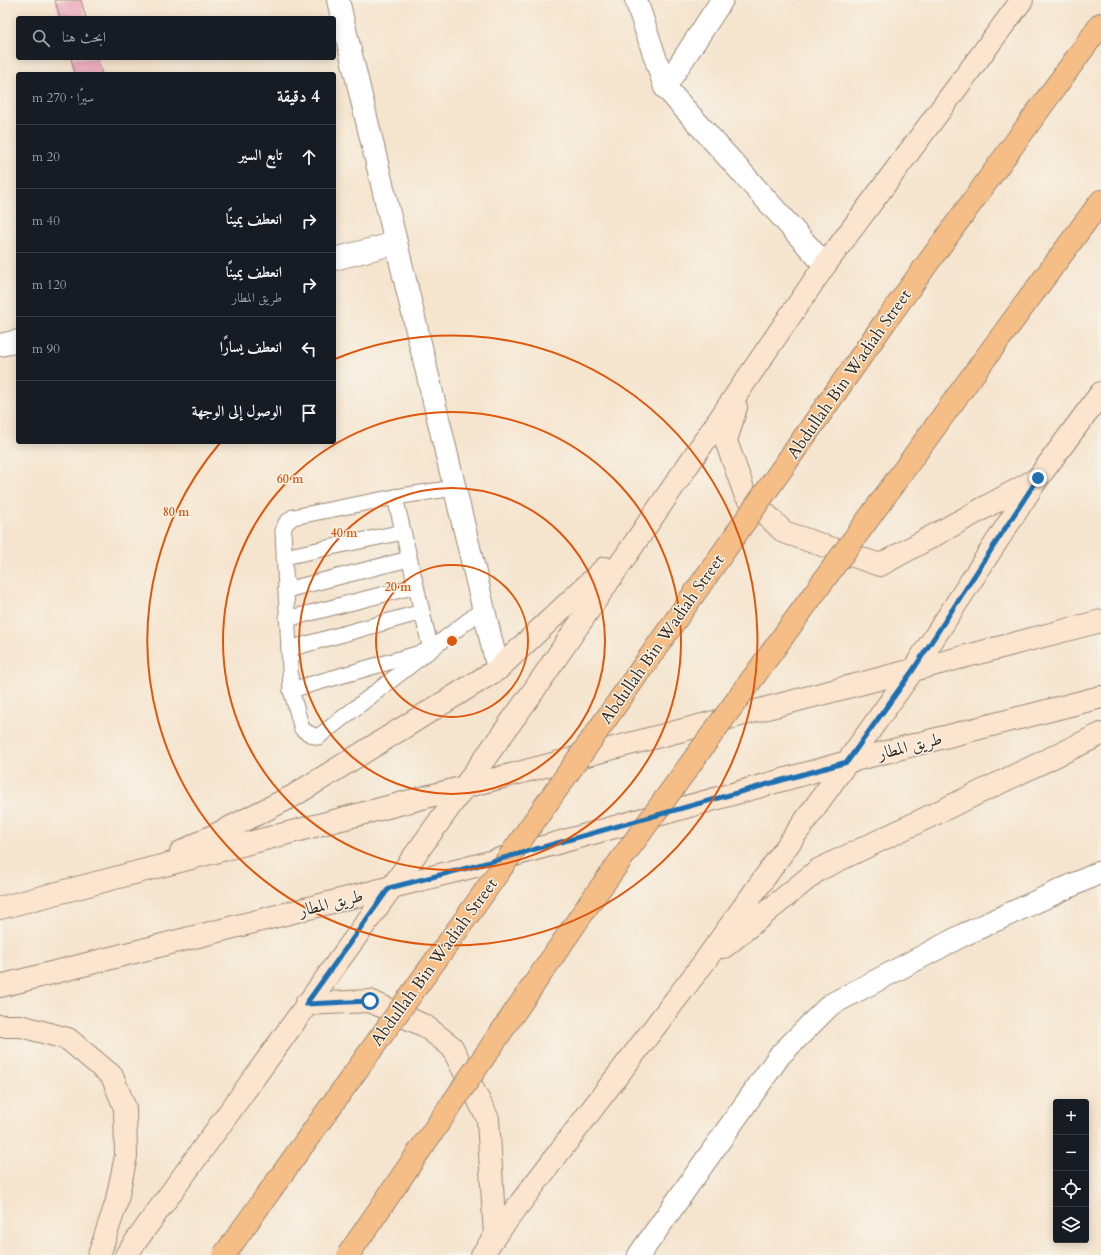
<!DOCTYPE html>
<html lang="ar">
<meta charset="utf-8">
<style>
:root{--surface:#171b24;--page:#20242c;--text:#f1f3f6;--muted:#9ea1a6;--line:#363941}
body{margin:0;font-family:Cardo,Amiri,serif;background:var(--page);color:var(--text);direction:rtl}
.controls{position:absolute;right:12px;bottom:12px;display:grid;overflow:hidden;border-radius:4px;box-shadow:0 2px 10px #0003}
.controls button{width:36px;height:36px;display:grid;place-items:center;padding:0;border:0;border-bottom:1px solid var(--line);background:var(--surface);color:var(--text);font:20px sans-serif}
.stop{position:absolute;width:12px;height:12px;margin:-9px;border:3px solid #1f6fb2;border-radius:50%;background:#fff}
.stop.end{background:#1f6fb2;border-color:#fff;box-shadow:0 1px 4px #0008}
.list{margin:0;padding:0;list-style:none}
h2{display:flex;justify-content:space-between;align-items:center;height:52px;margin:0;padding:0 16px;font-size:17px}
h2 small{font-size:13px;font-weight:400;color:var(--muted)}
.list li{display:grid;grid-template-columns:26px 1fr auto;gap:12px;align-items:center;box-sizing:border-box;height:64px;padding:0 16px;border-top:1px solid var(--line)}
.list b{display:block;font-size:15px;white-space:nowrap}
.list p{margin:0;font-size:13px;white-space:nowrap;color:var(--muted)}
.list em{font-size:13px;font-style:normal;color:var(--muted)}
.icon{flex:none;width:22px;height:22px;fill:none;stroke:currentColor;stroke-width:2;stroke-linecap:round;stroke-linejoin:round}
.map{position:relative;flex:none;width:1101px;height:1255px;overflow:hidden;direction:ltr}
.search{position:absolute;background:var(--surface);box-shadow:0 2px 10px #0003;left:16px;top:16px;width:320px;height:44px;display:flex;align-items:center;gap:10px;box-sizing:border-box;padding:0 14px;border-radius:4px;color:var(--muted);font-size:15px}
.panel{position:absolute;background:var(--surface);box-shadow:0 2px 10px #0003;left:16px;top:72px;width:320px;height:372px;border-radius:4px;direction:rtl}
.map>svg:first-child{display:block}
.building{fill:#edabbf}
.lines{fill:none;stroke-linecap:round;stroke-linejoin:round}
.lane-casing{stroke:#988776;stroke-width:17}
.street-casing{stroke:#988776;stroke-width:24}
.secondary-casing{stroke:#988776;stroke-width:24}
.highway-casing{stroke:#988776;stroke-width:24}
.lane{stroke:#fff;stroke-width:15}
.street{stroke:#fff;stroke-width:22}
.secondary{stroke:#fbe5cf;stroke-width:22}
.highway{stroke:#f6be87;stroke-width:22}
.highway-bridge-casing{stroke:#988776;stroke-width:24;stroke-linecap:butt}
.highway-bridge{stroke:#f6be87;stroke-width:22}
.route{stroke:#1f6fb2;stroke-width:5}
.ring{fill:none;stroke:#df570d;stroke-width:2}
.labels{text-anchor:middle;dominant-baseline:central;stroke-width:3;stroke-linejoin:round;paint-order:stroke}
.street-label{font-size:17px;fill:#3b2a1e;stroke:#f7f3e8}
.centre{fill:#df570d;stroke:#f7f3e8;stroke-width:2}
.ring-label{font-size:12px;text-anchor:middle;font-weight:bold;fill:#df570d;stroke:#f7f3e8;stroke-width:3;stroke-linejoin:round;paint-order:stroke}
</style>
<div class="map">
<svg width="1101" height="1255" viewBox="0 0 1101 1255">
<rect width="100%" height="100%" fill="#f7f3e8"/>
<filter id="ink" filterUnits="userSpaceOnUse"><feTurbulence type="fractalNoise" baseFrequency=".025" numOctaves="2"/><feDisplacementMap in="SourceGraphic" scale="8" xChannelSelector="R" yChannelSelector="G"/><feConvolveMatrix kernelMatrix="1 2 1 2 8 2 1 2 1" color-interpolation-filters="sRGB"/></filter>
<filter id="wash" filterUnits="userSpaceOnUse"><feTurbulence type="fractalNoise" baseFrequency=".012" numOctaves="4" result="noise"/><feDisplacementMap in="SourceGraphic" scale="16" xChannelSelector="R" yChannelSelector="G"/><feGaussianBlur stdDeviation="0.9" result="paint"/><feColorMatrix in="noise" values="0 0 0 0 0 0 0 0 0 0 0 0 0 0 0 0 0 1.4 0 .05"/><feComposite in="paint" operator="in"/></filter>
<g filter="url(#wash)">
<rect width="100%" height="100%" fill="#f5e4ce"/>
<g id="blocks">
<g class="building">
<path d="M 55,0 L 81,0 L 86,18 L 60,18 Z"/>
<path d="M 71,58 L 97,58 L 102,74 L 75,74 Z"/>
</g>
</g>
</g>
<g filter="url(#ink)">
<use href="#blocks" fill-opacity="0" stroke="#988776" stroke-width="1"/>
<g class="lines">
<g class="lane-casing">
<g id="lane">
<path d="M 454,488 L 395,497 L 293,517 L 286,523 L 283,531 L 291,690 L 302,729 L 310,734 L 318,737 L 483,609"/>
<path d="M 284,557 L 403,532"/>
<path d="M 286,590 L 409,559"/>
<path d="M 287,619 L 416,586"/>
<path d="M 289,649 L 422,612"/>
<path d="M 291,690 L 431,650 L 395,497"/>
</g>
</g>
<g class="street-casing">
<g id="street">
<path d="M 338,0 L 498,669"/>
<path d="M 636,0 L 665,87 L 825,265"/>
<path d="M 665,87 L 722,0"/>
<path d="M 334,259 L 396,243"/>
<path d="M 0,345 L 18,341"/>
<path d="M 639,1255 L 780,1055 L 830,1005 L 963,935 L 1101,872"/>
</g>
</g>
<g class="secondary-casing">
<g id="secondary">
<path d="M 736,407 L 726,441 L 745,494 L 784,532 L 880,565 L 1035,480"/>
<path d="M 181,852 L 293,796 L 498,669 L 605,568"/>
<path d="M 0,908 L 1101,621"/>
<path d="M 724,947 L 818,870 L 1101,734"/>
<path d="M 0,986 L 475,866 L 847,762 L 1101,697"/>
<path d="M 306,1004 L 370,1001 L 425,1026 L 452,1047 L 488,1119 L 495,1236"/>
<path d="M 0,1026 L 21,1026 L 68,1039 L 112,1076 L 125,1108 L 126,1156 L 116,1204 L 99,1255"/>
<path d="M 126,1255 L 532,693 L 825,265 L 1022,0"/>
<path d="M 482,1255 L 495,1236 L 702,965 L 913,670 L 1038,478 L 1101,393"/>
</g>
</g>
<g class="highway-casing">
<g id="highway">
<path d="M 885,322 L 1101,24"/>
<path d="M 964,387 L 1101,201"/>
</g>
</g>
<use href="#lane" class="lane"/>
<use href="#street" class="street"/>
<use href="#secondary" class="secondary"/>
<use href="#highway" class="highway"/>
<g class="highway-bridge-casing">
<g id="highway-bridge">
<path d="M 224,1255 L 476,904 L 885,322"/>
<path d="M 348,1255 L 591,901 L 964,387"/>
</g>
</g>
<use href="#highway-bridge" class="highway-bridge"/>
</g>
</g>
<g class="lines" filter="url(#ink)">
<path class="route" d="M 370,1001 L 306,1004 L 389,888 L 475,866 L 847,762 L 913,670 L 1038,478"/>
</g>
<g class="ring">
<circle cx="452" cy="641" r="76"/>
<circle cx="452" cy="641" r="153"/>
<circle cx="452" cy="641" r="229"/>
<path d="M335 359A305 305 0 1 1 220 443"/>
</g>
<g class="labels">
<g class="street-label">
<text transform="translate(849 374) rotate(-55)">Abdullah Bin Wadiah Street</text>
<text transform="translate(662 639) rotate(-55)">Abdullah Bin Wadiah Street</text>
<text transform="translate(910 746) rotate(-14)">طريق المطار</text>
<text transform="translate(331 903) rotate(-14)">طريق المطار</text>
<text transform="translate(434 962) rotate(-54)">Abdullah Bin Wadiah Street</text>
</g>
</g>
<circle cx="452" cy="641" r="6" class="centre"/>
<g class="ring-label">
<text x="290" y="483">60 m</text>
<text x="176" y="516">80 m</text>
<text x="344" y="537">40 m</text>
<text x="398" y="591">20 m</text>
</g>
</svg>
<div class="controls">
<button>+</button>
<button>−</button>
<button><svg class="icon" aria-label="locate" viewBox="0 0 24 24"><circle cx="12" cy="12" r="6"/><path d="M12 2v4M12 18v4M2 12h4M18 12h4"/></svg></button>
<button><svg class="icon" aria-label="layers" viewBox="0 0 24 24"><path d="M12 4l9 5-9 5-9-5zM3 14l9 5 9-5"/></svg></button>
</div>
<div class="stop" style="left:370px;top:1001px"></div>
<div class="stop end" style="left:1038px;top:478px"></div>
<div class="search"><svg class="icon" aria-label="search" viewBox="0 0 24 24"><circle cx="10" cy="10" r="6"/><path d="M15 15l6 6"/></svg>ابحث هنا</div>
<section class="panel">
<h2>4 دقيقة<small>سيرًا · 270 m</small></h2>
<ul class="list">
<li><svg class="icon" aria-label="ahead" viewBox="0 0 24 24"><path d="M12 20V5M6 11l6-6 6 6"/></svg><div><b>تابع السير</b></div><em>20 m</em></li>
<li><svg class="icon" aria-label="right" viewBox="0 0 24 24"><path d="M7 20v-9h11M14 6l5 5-5 5"/></svg><div><b>انعطف يمينًا</b></div><em>40 m</em></li>
<li><svg class="icon" aria-label="right" viewBox="0 0 24 24"><path d="M7 20v-9h11M14 6l5 5-5 5"/></svg><div><b>انعطف يمينًا</b><p>طريق المطار</p></div><em>120 m</em></li>
<li><svg class="icon" aria-label="left" viewBox="0 0 24 24"><path d="M17 20v-9H6M10 6l-5 5 5 5"/></svg><div><b>انعطف يسارًا</b></div><em>90 m</em></li>
<li><svg class="icon" aria-label="arrive" viewBox="0 0 24 24"><path d="M6 21V4h12l-3 4 3 4H6"/></svg><div><b>الوصول إلى الوجهة</b></div></li>
</ul>
</section>
</div>
